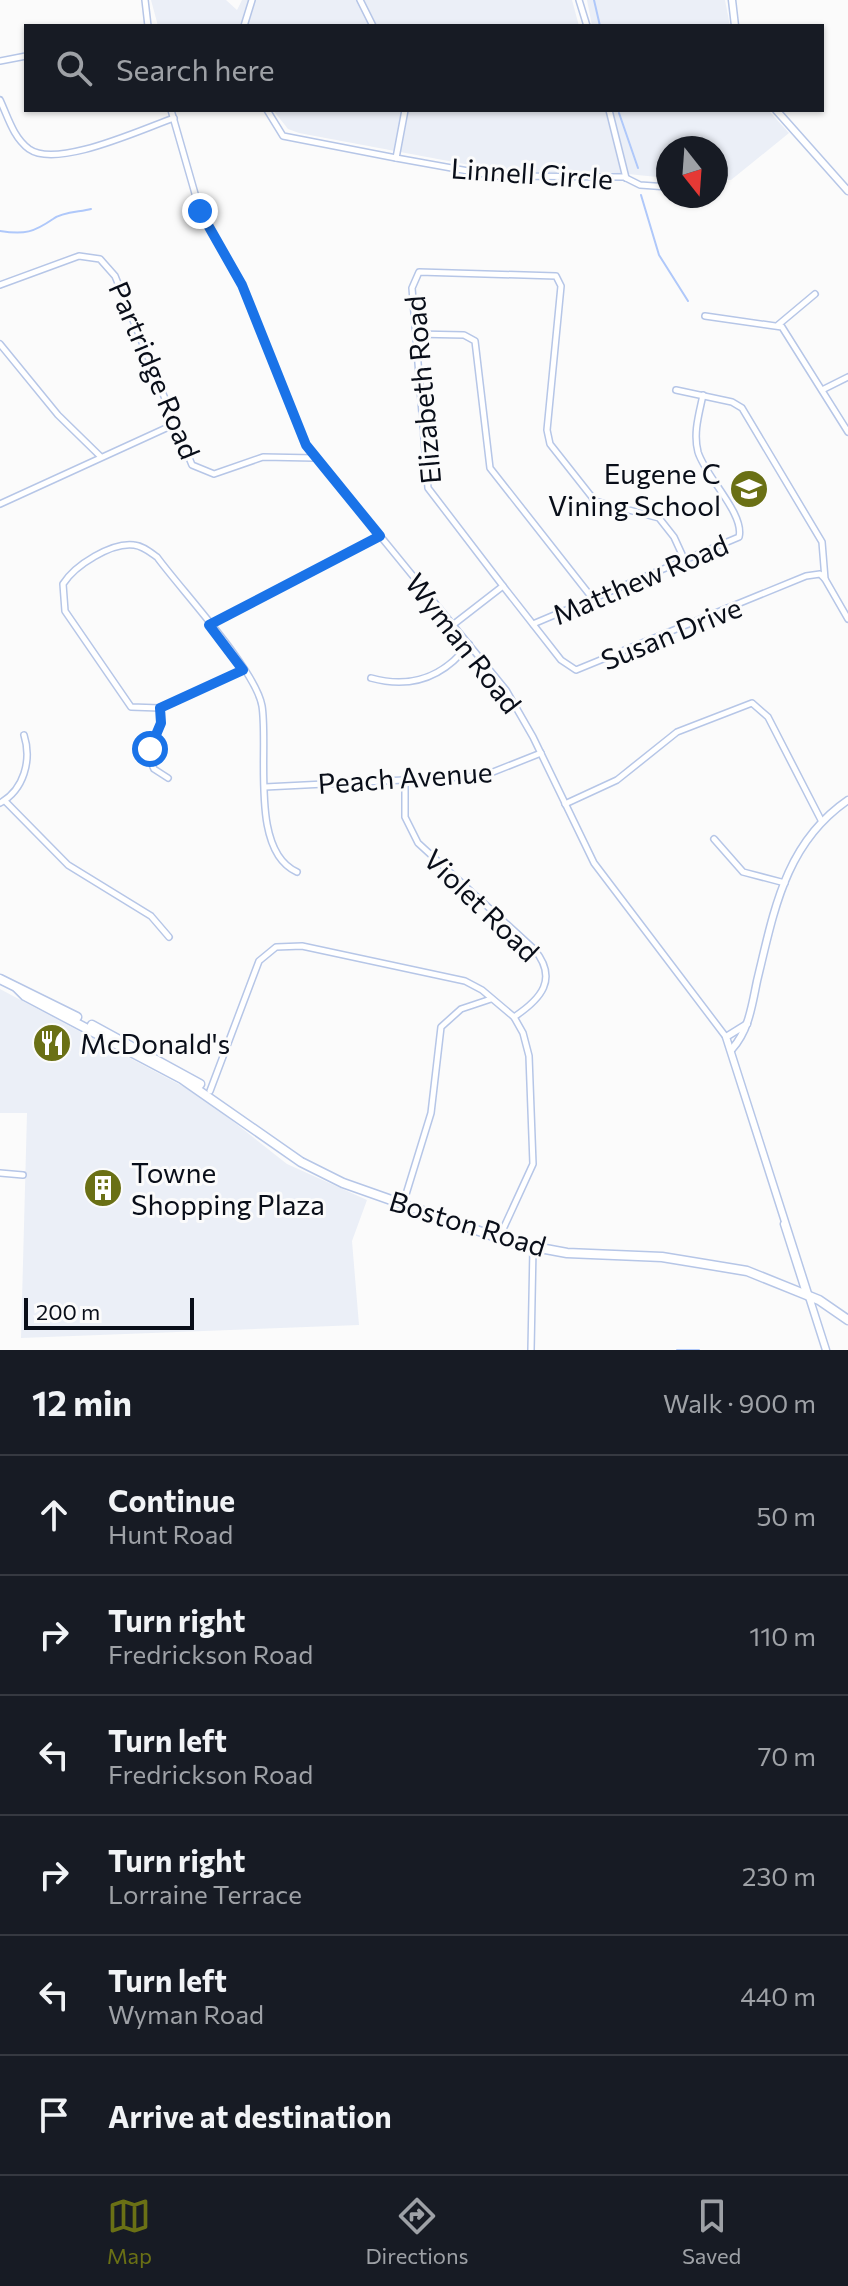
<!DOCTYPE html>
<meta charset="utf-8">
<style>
:root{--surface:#171b24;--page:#20242c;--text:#f1f3f6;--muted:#9ea1a6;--line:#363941;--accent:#6a7015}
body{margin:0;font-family:Commissioner,sans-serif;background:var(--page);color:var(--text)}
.compass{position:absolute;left:656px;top:136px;width:72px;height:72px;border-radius:50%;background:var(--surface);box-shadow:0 2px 6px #0004;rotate:163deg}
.scale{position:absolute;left:24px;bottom:20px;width:170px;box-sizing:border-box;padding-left:8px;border:4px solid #090e19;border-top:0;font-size:22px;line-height:28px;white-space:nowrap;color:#090e19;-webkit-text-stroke:6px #fbfbfb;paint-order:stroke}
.stop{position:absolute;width:24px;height:24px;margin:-18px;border:6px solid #1a73e8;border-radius:50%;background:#fff}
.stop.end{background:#1a73e8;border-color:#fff;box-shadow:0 2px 8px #0008}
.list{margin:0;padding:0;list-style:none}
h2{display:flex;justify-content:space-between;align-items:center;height:104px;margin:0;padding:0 32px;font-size:34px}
h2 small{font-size:26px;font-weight:400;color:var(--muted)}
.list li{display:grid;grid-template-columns:52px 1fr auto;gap:24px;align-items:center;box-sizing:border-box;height:120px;padding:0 32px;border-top:2px solid var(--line)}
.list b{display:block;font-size:30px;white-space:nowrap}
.list p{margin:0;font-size:26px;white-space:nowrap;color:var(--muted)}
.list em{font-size:26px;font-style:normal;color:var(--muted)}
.icon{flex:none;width:44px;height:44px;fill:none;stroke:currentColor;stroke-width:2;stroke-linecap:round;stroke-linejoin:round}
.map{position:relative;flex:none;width:848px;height:1350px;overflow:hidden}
.search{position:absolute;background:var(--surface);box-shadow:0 2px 6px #0004;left:24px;right:24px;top:24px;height:88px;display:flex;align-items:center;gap:20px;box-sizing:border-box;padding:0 28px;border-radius:0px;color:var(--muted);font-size:30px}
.sheet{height:824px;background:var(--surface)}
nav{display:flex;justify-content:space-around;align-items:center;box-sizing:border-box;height:112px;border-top:2px solid var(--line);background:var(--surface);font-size:22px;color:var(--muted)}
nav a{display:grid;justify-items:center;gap:4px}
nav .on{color:var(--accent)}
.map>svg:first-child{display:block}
.built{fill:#ebeff7}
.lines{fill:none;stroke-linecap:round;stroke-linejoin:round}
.stream{stroke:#afc8fa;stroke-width:2}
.minor-casing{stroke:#b6c6e7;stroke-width:8}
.tertiary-casing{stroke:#b6c6e7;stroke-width:9}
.primary-casing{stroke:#b6c6e7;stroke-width:11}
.minor{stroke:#fff;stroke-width:5}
.tertiary{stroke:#fff;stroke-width:6}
.primary{stroke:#fff;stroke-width:8}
.route{stroke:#1a73e8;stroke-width:10}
.labels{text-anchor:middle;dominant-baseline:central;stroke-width:6;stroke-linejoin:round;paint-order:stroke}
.street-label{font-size:28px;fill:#090e19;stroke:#fbfbfb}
.poi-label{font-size:28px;fill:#090e19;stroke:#fbfbfb;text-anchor:start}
</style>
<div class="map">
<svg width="848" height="1350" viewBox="0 0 848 1350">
<rect width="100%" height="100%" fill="#fbfbfb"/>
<g class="built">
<path d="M 151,0 L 226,0 L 237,10 L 242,0 L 572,0 L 579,26 L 158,26 Z"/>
<path d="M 587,0 L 725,0 L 730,26 L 592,26 Z"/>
<path d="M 273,110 L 768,110 L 789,133 L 731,180 L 716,180 L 716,148 L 668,148 L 668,178 L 607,172 L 507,172 L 299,133 L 288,129 Z"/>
<path d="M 0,989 L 201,1096 L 287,1164 L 367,1200 L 352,1241 L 359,1325 L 21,1338 L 27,1113 L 0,1113 Z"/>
</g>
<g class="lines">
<g class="stream">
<path d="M 594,0 L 600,26"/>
<path d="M 619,113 L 638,168"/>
<path d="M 641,195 L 659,255 L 688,301"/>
<path d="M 0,231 C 25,235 34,232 53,219 C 62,212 80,212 91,209"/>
<path d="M 677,1350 L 699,1350"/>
</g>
<g class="minor-casing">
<g id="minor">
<path d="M 145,0 L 148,26"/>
<path d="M 360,0 L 373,26"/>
<path d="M 579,0 L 587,26"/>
<path d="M 244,26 L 252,0"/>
<path d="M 0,61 L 26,56"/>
<path d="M 0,100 C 8,117 13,137 29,149 C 57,169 142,129 174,118"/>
<path d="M 171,110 L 200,211 L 242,285 L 306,445 L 506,690 L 533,737 L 594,863 L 726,1037"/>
<path d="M 267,110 L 283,136 L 396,158 L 405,110"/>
<path d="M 609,110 L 626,178"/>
<path d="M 396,158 L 496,176 L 624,177 L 640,185 L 668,187"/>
<path d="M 0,285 L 79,256 L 100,259 L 115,276 L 192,465 L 214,474 L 263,457 L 315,458"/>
<path d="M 705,316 L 782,327 L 848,432"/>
<path d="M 778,325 L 815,294"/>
<path d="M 415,334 L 464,335 L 475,341 L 490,468 L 593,599"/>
<path d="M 0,344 L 58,415 L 100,456"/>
<path d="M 676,390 L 732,402 L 742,408 L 822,542 L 825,579 L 848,619"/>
<path d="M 822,390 L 848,377"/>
<path d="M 0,504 L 175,424"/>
<path d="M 503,586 L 561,660 L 576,670 L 806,576 L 820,574 L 825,579"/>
<path d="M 454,624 L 503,586 L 428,488 L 412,288 L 419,272 L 556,276 L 561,286 L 547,430 L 550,444 L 595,501 L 659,518 L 674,537 L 685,561"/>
<path d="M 533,624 L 739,537 C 745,514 705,476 698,452 C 693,433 699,414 703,395"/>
<path d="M 209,625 L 380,536"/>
<path d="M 243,670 L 160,708 L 131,707 L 65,611 L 63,584 C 75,565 112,542 134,545 C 143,546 150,552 157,557 C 181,590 256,670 262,706 C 269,750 249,851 297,872"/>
<path d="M 371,678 C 411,689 443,678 469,644"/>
<path d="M 160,708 L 161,723 L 149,758 L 154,769 L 168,778"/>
<path d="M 405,780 L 405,817 L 418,843 L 534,949 C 559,979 541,999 514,1017"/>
<path d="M 265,787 L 483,776 L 541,753"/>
<path d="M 5,801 L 68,865 L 151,916 L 169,937"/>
<path d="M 0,803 C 24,790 32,760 24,735"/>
<path d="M 565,804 L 617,780 L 677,732 L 752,703 L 768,717 L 821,820"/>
<path d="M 714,839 L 743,872 L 785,883"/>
<path d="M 210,1091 L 259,961 L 276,947 L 302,946 L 465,981 L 482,990 L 514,1017 L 523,1033 L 529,1056 L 533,1164 L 499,1238"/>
<path d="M 0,1173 L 23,1175"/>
<path d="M 403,1204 L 431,1113 L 441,1027 L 461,1009 L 491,999"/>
<path d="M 531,1350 L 533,1248"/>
</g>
</g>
<g class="tertiary-casing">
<g id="tertiary">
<path d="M 732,0 L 735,26"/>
<path d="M 776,110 L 848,191"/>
<path d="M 747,1024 L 726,1037 L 826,1350"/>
<path d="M 732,1049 C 749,1030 752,1005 757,981 C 774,911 785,843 848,800"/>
<path d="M 784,1224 L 806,1293"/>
</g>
</g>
<g class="primary-casing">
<g id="primary">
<path d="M 0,979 L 77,1017"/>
<path d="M 17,988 L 25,996 L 182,1079 L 301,1162 L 343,1183 L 513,1243 L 567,1253 L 662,1257 L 747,1271 L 819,1300 L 848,1320"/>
<path d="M 92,1025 L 200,1084"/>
</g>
</g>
<use href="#minor" class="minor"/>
<use href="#tertiary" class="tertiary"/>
<use href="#primary" class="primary"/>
</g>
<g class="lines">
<path class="route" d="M 150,749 L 161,723 L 160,708 L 243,670 L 209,625 L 380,536 L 306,445 L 242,285 L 200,211"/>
</g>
<defs>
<g id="school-disc" transform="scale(2)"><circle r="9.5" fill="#6a7015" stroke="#fbfbfb"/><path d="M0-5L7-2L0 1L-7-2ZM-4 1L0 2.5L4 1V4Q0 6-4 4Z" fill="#fff"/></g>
<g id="restaurant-disc" transform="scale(2)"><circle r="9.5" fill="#6a7015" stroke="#fbfbfb"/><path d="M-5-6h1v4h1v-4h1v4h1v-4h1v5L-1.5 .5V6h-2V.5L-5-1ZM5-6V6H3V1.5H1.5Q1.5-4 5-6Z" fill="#fff"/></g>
<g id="building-disc" transform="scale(2)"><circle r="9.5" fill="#6a7015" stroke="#fbfbfb"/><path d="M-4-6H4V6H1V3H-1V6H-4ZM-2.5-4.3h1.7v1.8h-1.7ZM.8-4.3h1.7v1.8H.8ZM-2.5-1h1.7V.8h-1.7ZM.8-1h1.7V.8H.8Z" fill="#fff"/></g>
</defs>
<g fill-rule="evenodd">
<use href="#school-disc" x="749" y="489"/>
<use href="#restaurant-disc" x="52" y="1043"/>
<use href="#building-disc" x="103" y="1188"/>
</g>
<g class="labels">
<g class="street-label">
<text transform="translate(532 173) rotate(4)">Linnell Circle</text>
<text transform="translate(155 370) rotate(67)">Partridge Road</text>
<text transform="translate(422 390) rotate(-95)">Elizabeth Road</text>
<text transform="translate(640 579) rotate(-23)">Matthew Road</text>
<text transform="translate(671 633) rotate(-22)">Susan Drive</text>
<text transform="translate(464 643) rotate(52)">Wyman Road</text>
<text transform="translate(405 777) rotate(-4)">Peach Avenue</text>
<text transform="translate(482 905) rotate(44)">Violet Road</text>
<text transform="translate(468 1223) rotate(17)">Boston Road</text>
</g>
<g class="poi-label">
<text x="721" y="473" text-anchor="end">Eugene C<tspan x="721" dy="32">Vining School</tspan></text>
<text x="80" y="1043">McDonald's</text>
<text x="131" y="1172">Towne<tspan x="131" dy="32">Shopping Plaza</tspan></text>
</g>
</g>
</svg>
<svg class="compass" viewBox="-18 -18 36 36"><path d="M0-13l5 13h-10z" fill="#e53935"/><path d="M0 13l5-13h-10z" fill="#9ea1a6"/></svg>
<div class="scale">200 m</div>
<div class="stop" style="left:150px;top:749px"></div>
<div class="stop end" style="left:200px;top:211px"></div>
<div class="search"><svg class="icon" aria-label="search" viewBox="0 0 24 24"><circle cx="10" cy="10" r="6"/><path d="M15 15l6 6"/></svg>Search here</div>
</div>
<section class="sheet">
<h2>12 min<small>Walk · 900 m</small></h2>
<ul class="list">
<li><svg class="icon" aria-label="ahead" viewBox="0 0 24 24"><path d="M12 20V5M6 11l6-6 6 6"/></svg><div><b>Continue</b><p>Hunt Road</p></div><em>50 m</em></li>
<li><svg class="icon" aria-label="right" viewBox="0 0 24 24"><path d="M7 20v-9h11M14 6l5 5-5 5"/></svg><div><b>Turn right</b><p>Fredrickson Road</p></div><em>110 m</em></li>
<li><svg class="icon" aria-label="left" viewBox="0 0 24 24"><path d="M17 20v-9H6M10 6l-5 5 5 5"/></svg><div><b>Turn left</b><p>Fredrickson Road</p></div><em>70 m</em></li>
<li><svg class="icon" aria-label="right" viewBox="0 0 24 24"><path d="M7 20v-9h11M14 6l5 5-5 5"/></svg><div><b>Turn right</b><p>Lorraine Terrace</p></div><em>230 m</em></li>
<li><svg class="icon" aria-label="left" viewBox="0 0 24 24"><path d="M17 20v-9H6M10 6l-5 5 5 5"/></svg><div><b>Turn left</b><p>Wyman Road</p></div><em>440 m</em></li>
<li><svg class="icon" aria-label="arrive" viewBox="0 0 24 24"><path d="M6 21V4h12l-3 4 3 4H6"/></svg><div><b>Arrive at destination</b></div></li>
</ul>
</section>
<nav>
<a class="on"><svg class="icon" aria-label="map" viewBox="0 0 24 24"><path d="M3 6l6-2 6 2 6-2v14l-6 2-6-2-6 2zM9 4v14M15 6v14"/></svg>Map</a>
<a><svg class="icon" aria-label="directions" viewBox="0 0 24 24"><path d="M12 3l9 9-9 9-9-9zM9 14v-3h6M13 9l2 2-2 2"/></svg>Directions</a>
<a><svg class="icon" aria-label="saved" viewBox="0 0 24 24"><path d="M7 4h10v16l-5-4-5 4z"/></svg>Saved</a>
</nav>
